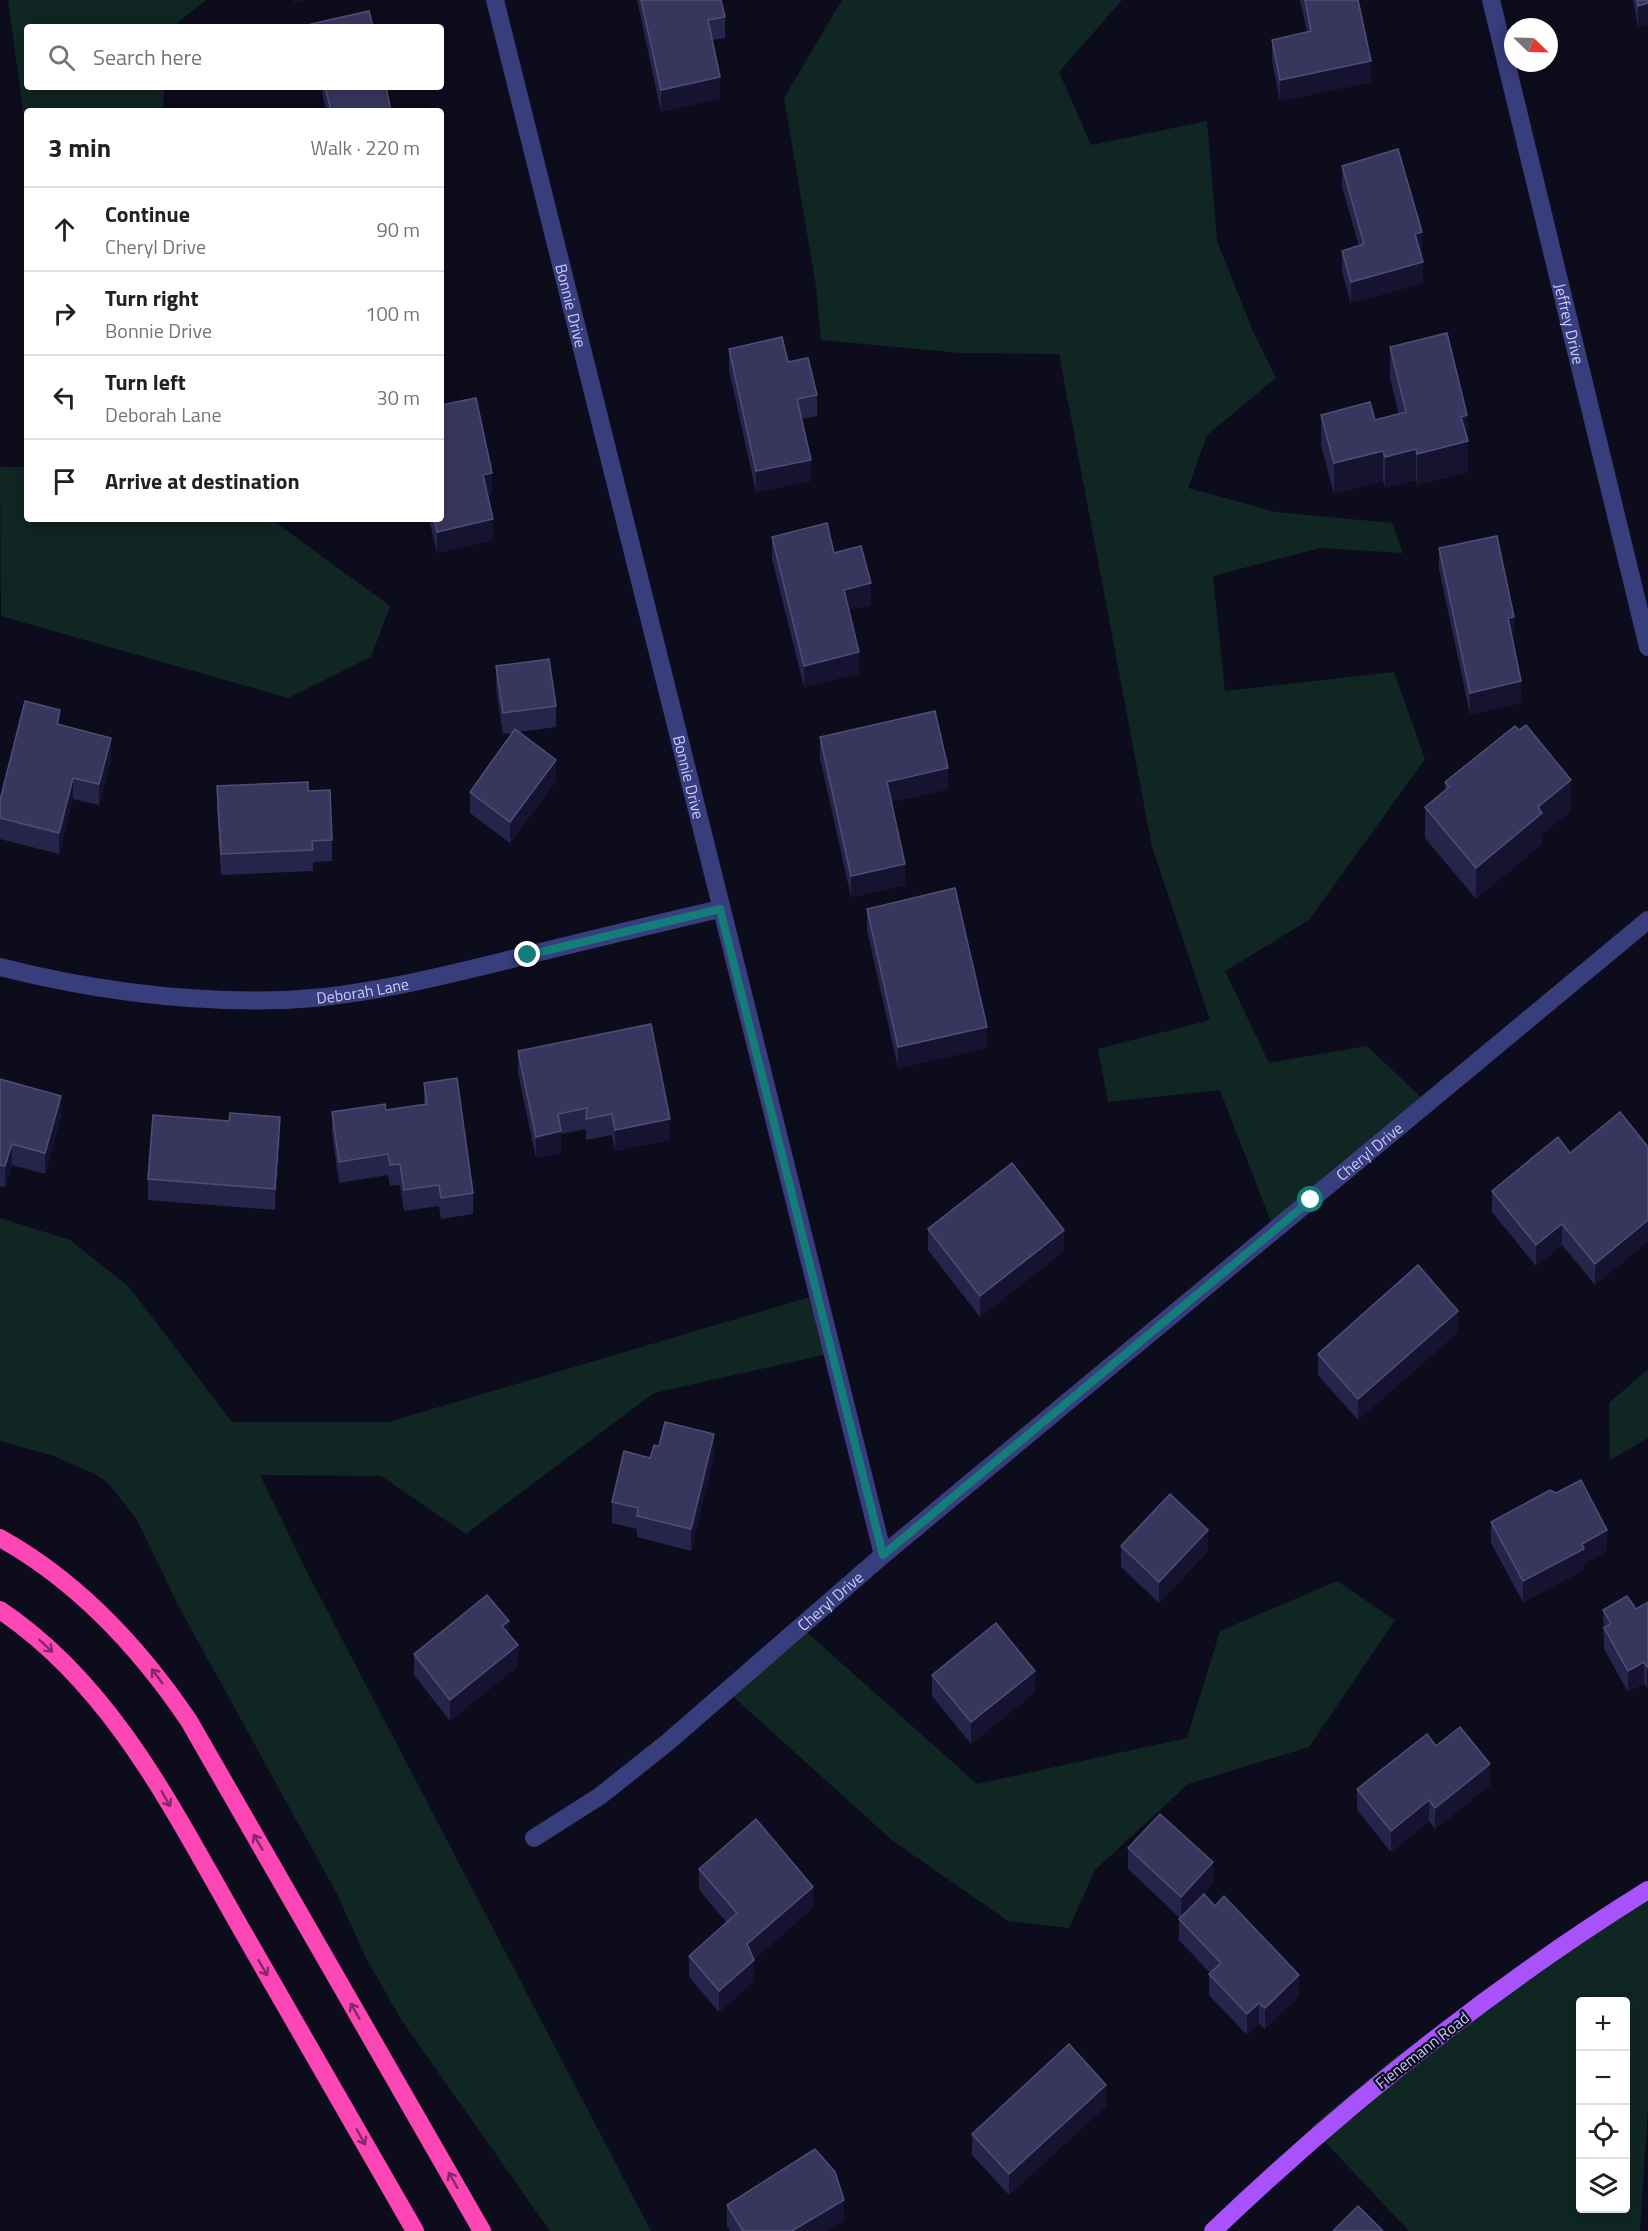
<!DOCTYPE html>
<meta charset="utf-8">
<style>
:root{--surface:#fff;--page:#f2f2f2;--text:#202124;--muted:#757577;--line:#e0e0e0}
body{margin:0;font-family:"Titillium Web",sans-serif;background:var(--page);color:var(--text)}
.controls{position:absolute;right:18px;bottom:18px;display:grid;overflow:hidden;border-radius:6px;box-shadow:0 3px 15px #0003}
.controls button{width:54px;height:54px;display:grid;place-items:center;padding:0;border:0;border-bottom:2px solid var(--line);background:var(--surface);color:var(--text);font:30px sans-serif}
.compass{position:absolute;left:1504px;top:18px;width:54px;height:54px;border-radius:50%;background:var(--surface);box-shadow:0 3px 15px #0003;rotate:113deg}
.stop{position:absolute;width:18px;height:18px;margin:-14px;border:4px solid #147d7c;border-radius:50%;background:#fff}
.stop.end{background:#147d7c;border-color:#fff;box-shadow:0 2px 6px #0008}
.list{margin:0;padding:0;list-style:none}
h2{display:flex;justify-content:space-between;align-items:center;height:78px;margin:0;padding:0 24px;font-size:26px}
h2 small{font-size:20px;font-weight:400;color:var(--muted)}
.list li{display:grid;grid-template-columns:39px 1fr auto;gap:18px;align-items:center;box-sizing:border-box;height:84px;padding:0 24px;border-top:2px solid var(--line)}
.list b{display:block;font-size:22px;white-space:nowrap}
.list p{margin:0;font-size:20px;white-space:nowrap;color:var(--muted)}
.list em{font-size:20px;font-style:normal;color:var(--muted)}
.icon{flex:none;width:33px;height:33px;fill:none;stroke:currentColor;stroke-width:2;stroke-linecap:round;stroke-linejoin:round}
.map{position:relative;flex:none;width:1648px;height:2231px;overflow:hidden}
.search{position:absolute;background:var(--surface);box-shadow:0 3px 15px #0003;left:24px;top:24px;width:420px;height:66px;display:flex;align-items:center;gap:15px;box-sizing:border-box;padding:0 21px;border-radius:6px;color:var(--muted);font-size:22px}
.panel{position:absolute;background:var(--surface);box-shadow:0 3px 15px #0003;left:24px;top:108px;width:420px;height:414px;border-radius:6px}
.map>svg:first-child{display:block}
.green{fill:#0f2623;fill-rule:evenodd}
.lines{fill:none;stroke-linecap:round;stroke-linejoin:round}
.minor{stroke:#383d7b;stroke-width:18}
.major{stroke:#a752fb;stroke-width:18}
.highway{stroke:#fb46b3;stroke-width:18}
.wall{fill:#27244b}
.shaded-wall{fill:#151330}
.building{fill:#39365e;stroke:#4f4d77;stroke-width:1.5}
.oneway{stroke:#842968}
.route{stroke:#147d7c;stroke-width:8}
.labels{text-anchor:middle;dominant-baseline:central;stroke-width:4.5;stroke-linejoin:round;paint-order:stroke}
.street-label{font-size:16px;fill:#c9c9fe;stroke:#0d0c1d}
</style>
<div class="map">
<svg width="1648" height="2231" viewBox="0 0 1648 2231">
<rect width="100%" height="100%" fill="#0d0c1d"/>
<g class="green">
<path d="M 8,0 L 206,0 L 172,27 L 27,27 L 27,87 L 164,87 L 163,111 L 27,111 L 27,140 Z"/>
<path d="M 842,0 L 1122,0 L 1059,72 L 1091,145 L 1207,121 L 1217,241 L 1252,329 L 1276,378 L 1207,435 L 1188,488 L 1276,512 L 1392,523 L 1403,553 L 1320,548 L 1213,576 L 1225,691 L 1394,672 L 1425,759 L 1309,920 L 1225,971 L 1269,1063 L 1367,1046 L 1427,1103 L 1274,1230 L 1220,1090 L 1108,1102 L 1098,1049 L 1210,1020 L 1152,847 L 1059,354 L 961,353 L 821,340 L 816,286 L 784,98 Z"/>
<path d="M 0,467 L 27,467 L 27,519 L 271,519 L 390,606 L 371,657 L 288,698 L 1,616 Z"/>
<path d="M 0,1218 L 70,1240 L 129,1287 L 232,1422 L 388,1422 L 817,1295 L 832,1353 L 654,1393 L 466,1534 L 381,1476 L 260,1475 L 308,1574 L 651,2231 L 550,2231 L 402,2021 L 366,1958 L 337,1894 L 179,1607 L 137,1520 L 108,1483 L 95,1474 L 51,1455 L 0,1441 Z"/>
<path d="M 1648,1369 L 1648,1438 L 1610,1460 L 1609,1403 Z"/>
<path d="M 1337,1581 L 1395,1620 L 1309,1747 L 1188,1784 L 1095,1870 L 1069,1928 L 1008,1921 L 893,1841 L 727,1691 L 801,1627 L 977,1784 L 1187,1738 L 1220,1631 Z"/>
<path d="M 1648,1881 L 1648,2108 L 1640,2231 L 1409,2231 L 1311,2127 L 1395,2057 L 1497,1982 ZM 1580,2002 L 1626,2002 L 1626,2208 L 1580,2208 Z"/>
</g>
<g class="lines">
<g class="minor">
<path id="s1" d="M 495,0 L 883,1555"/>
<path id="s2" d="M 1491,0 L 1648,647"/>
<path id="s3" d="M 0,967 C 94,991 186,1003 284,1000 C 360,997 438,977 512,959 C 581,942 650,925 720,909"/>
<path id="s4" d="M 534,1838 L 600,1796 L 668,1742 L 883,1555 L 1648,920"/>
</g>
<path class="major" d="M 1213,2231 C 1347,2103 1491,1988 1648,1890"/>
<g class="highway">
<path d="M 0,1538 C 79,1582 139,1647 189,1721 L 482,2231"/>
<path d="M 0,1610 C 115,1687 176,1816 243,1932 C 300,2032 358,2131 415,2231"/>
</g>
</g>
<g class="wall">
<path d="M 637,0 L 721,0 L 725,17 L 725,38 L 712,40 L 720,98 L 661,112 Z"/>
<path d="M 1300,0 L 1358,0 L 1371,82 L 1280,101 L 1272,61 L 1272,40 L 1307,32 Z"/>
<path d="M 1633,0 L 1648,0 L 1648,24 L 1638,27 Z"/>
<path d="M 321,87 L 386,87 L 391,111 L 326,111 Z"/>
<path d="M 1342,166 L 1422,254 L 1420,254 L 1423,283 L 1351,303 L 1342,272 L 1342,251 L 1359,246 L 1342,187 Z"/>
<path d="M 1390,347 L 1467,436 L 1468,472 L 1417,485 L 1416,480 L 1385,488 L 1383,481 L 1334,494 L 1321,445 L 1321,415 L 1375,420 L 1399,414 L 1390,378 Z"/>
<path d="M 729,349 L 788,362 L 817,395 L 817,416 L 802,419 L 811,481 L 756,492 L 729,370 Z"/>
<path d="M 441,405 L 492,494 L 488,495 L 493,540 L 437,553 L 429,519 L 441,519 Z"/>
<path d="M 772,537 L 834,553 L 871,605 L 849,610 L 859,673 L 804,687 L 772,559 Z"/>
<path d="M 1439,548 L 1514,638 L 1512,638 L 1521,703 L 1470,714 L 1439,569 Z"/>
<path d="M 496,666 L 556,706 L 556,727 L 519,732 L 556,781 L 510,843 L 470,813 L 470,792 L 513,733 L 503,734 L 496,688 Z"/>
<path d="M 60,725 L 111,759 L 99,805 L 73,799 L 59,854 L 0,839 L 0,800 Z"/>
<path d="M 820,737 L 948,789 L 892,802 L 905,885 L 851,897 L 820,758 Z"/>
<path d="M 1445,782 L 1571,811 L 1542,834 L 1542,844 L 1476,899 L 1425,838 L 1425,807 L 1445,791 Z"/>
<path d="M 217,786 L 308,791 L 332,840 L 332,861 L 313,862 L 313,871 L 221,875 L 217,807 Z"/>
<path d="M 867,909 L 987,1048 L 898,1068 L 867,930 Z"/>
<path d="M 518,1051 L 670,1140 L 615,1151 L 612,1135 L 586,1140 L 586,1129 L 561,1134 L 561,1153 L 536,1158 L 518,1073 Z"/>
<path d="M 0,1079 L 61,1117 L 45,1174 L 12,1165 L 5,1187 L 0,1186 Z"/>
<path d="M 424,1083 L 473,1193 L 473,1214 L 441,1219 L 439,1206 L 404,1211 L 400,1185 L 390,1186 L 388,1175 L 339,1183 L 332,1133 L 332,1112 L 386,1110 L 424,1105 Z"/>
<path d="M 280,1138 L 275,1210 L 148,1200 L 148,1179 Z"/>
<path d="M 1648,1147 L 1648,1241 L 1595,1285 L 1562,1245 L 1536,1266 L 1492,1212 L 1492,1191 L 1570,1153 Z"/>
<path d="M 928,1229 L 1064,1251 L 980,1317 L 928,1250 Z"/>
<path d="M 1458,1332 L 1358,1420 L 1318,1375 L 1318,1354 Z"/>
<path d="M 714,1455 L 691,1551 L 637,1537 L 637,1529 L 612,1523 L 612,1502 L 650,1458 Z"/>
<path d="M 1491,1522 L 1607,1551 L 1584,1564 L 1584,1570 L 1523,1602 L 1491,1543 Z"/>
<path d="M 1121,1546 L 1208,1551 L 1159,1603 L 1121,1567 Z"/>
<path d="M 1648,1602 L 1648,1688 L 1647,1688 L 1644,1683 L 1628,1692 L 1604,1649 L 1603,1610 L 1636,1609 Z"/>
<path d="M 509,1634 L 518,1666 L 450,1721 L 414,1675 L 414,1654 Z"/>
<path d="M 932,1675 L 1035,1692 L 971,1744 L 932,1696 Z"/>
<path d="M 1436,1746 L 1490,1785 L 1435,1829 L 1429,1821 L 1391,1852 L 1357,1810 L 1357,1789 Z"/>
<path d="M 1128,1848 L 1213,1883 L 1183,1915 L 1299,1996 L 1265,2029 L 1259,2024 L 1247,2035 L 1209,1995 L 1209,1974 L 1210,1973 L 1179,1940 L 1179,1919 L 1180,1918 L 1128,1869 Z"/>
<path d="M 699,1869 L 813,1908 L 754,1959 L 754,1981 L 719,2012 L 689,1977 L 689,1956 L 727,1923 L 699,1890 Z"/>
<path d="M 1106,2106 L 1009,2195 L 972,2155 L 972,2134 Z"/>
<path d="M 727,2205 L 844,2221 L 827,2231 L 730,2231 L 727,2226 Z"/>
</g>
<g class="shaded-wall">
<path d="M 294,0 L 306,0 L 294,3 Z"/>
<path d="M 1648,3 L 1648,24 L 1638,27 L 1638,6 Z"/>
<path d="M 1371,61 L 1371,82 L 1280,101 L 1280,80 Z"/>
<path d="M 720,77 L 720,98 L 661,112 L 661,90 Z"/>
<path d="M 1422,232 L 1422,254 L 1415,256 L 1415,234 Z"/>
<path d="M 1423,262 L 1423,283 L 1351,303 L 1351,282 Z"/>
<path d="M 1467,415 L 1468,472 L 1417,485 L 1417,454 L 1461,417 Z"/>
<path d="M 1416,449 L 1416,480 L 1385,488 L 1385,457 Z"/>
<path d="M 1383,451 L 1383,481 L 1334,494 L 1334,463 Z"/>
<path d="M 811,460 L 811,481 L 756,492 L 756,471 Z"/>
<path d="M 492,473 L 492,494 L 483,496 L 483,475 Z"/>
<path d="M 493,519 L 493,540 L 437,553 L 437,532 Z"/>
<path d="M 871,583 L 871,605 L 844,611 L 844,590 Z"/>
<path d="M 1514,617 L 1514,638 L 1508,640 L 1508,618 Z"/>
<path d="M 859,652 L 859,673 L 804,687 L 804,666 Z"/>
<path d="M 1521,681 L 1521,703 L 1470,714 L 1470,693 Z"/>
<path d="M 60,710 L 60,731 L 57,724 Z"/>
<path d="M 111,738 L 111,759 L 99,805 L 99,784 Z"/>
<path d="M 556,760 L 556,781 L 510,843 L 510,822 Z"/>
<path d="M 948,768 L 948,789 L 887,803 L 887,782 Z"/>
<path d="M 73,778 L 73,799 L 59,854 L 59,833 Z"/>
<path d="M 1571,780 L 1571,811 L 1542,834 L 1542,844 L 1476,899 L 1476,868 L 1538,807 Z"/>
<path d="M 905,864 L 905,885 L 851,897 L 851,876 Z"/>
<path d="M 987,1027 L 987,1048 L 898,1068 L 898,1047 Z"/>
<path d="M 61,1096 L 61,1117 L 45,1174 L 45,1153 Z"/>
<path d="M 280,1117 L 280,1138 L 275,1210 L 275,1189 Z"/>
<path d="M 670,1119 L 670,1140 L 615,1151 L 615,1130 Z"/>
<path d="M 561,1131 L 561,1153 L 536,1158 L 536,1137 Z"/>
<path d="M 12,1144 L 12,1165 L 5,1187 L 5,1166 Z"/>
<path d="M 1648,1220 L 1648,1241 L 1595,1285 L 1595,1264 Z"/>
<path d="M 1562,1224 L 1562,1245 L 1536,1266 L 1536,1245 Z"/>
<path d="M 1064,1230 L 1064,1251 L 980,1317 L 980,1296 Z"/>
<path d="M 1458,1311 L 1458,1332 L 1358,1420 L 1358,1399 Z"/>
<path d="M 714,1434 L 714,1455 L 691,1551 L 691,1529 Z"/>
<path d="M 1208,1530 L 1208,1551 L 1159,1603 L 1159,1582 Z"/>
<path d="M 1607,1530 L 1607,1551 L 1584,1564 L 1584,1570 L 1523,1602 L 1523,1581 L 1582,1544 Z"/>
<path d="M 509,1621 L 509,1643 L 502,1626 Z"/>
<path d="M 518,1645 L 518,1666 L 450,1721 L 450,1700 Z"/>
<path d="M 1644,1662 L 1644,1683 L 1628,1692 L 1628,1671 Z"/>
<rect x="1647" y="1667" width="1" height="21"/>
<path d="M 1035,1671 L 1035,1692 L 971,1744 L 971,1722 Z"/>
<path d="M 1490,1764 L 1490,1785 L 1435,1829 L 1435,1808 Z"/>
<path d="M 1429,1800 L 1429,1821 L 1391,1852 L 1391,1831 Z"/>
<path d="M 1213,1862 L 1213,1883 L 1181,1918 L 1181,1897 Z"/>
<path d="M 813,1887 L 813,1908 L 747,1966 L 747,1944 Z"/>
<path d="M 754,1960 L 754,1981 L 719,2012 L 719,1991 Z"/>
<path d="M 1299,1975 L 1299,1996 L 1265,2029 L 1265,2008 Z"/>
<path d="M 1259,2003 L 1259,2024 L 1247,2035 L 1247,2014 Z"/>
<path d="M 1106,2085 L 1106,2106 L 1009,2195 L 1009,2174 Z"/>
<path d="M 844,2200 L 844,2221 L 827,2231 L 792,2231 Z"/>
</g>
<g class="building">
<path d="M 641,0 L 721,0 L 725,17 L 708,20 L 720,77 L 661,90 Z"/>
<path d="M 1305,0 L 1358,0 L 1371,61 L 1280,80 L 1272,40 L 1311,31 Z"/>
<path d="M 1637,0 L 1648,0 L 1648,3 L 1638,6 Z"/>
<path d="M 369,11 L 373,27 L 312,27 L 311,24 Z"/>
<path d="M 325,87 L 386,87 L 391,111 L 331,111 Z"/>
<path d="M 1398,149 L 1422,232 L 1415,234 L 1423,262 L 1351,282 L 1342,251 L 1364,244 L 1342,166 Z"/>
<path d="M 1447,333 L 1467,415 L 1461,417 L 1468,441 L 1417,454 L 1416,449 L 1385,457 L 1383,451 L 1334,463 L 1321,415 L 1370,402 L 1375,420 L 1406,412 L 1390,347 Z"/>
<path d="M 782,337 L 788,362 L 808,358 L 817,395 L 797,399 L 811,460 L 756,471 L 729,349 Z"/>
<path d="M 476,398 L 492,473 L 483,475 L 493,519 L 437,532 L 434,519 L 441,519 L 441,405 Z"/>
<path d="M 827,523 L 834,553 L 861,546 L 871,583 L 844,590 L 859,652 L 804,666 L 772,537 Z"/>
<path d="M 1497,536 L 1514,617 L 1508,618 L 1521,681 L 1470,693 L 1439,548 Z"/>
<path d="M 549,659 L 556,706 L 503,713 L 496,666 Z"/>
<path d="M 25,701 L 60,710 L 57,724 L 111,738 L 99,784 L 73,778 L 59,833 L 0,818 L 0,800 Z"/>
<path d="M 935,711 L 948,768 L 887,782 L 905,864 L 851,876 L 820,737 Z"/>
<path d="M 1526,725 L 1571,780 L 1538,807 L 1542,813 L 1476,868 L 1425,807 L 1449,787 L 1445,782 L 1515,726 L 1519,730 Z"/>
<path d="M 515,729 L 556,760 L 510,822 L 470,792 Z"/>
<path d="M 308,782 L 308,791 L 330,790 L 332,840 L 312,841 L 313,850 L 221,854 L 217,786 Z"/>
<path d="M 955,888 L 987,1027 L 898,1047 L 867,909 Z"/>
<path d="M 651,1024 L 670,1119 L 615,1130 L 612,1114 L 586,1119 L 587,1108 L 558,1114 L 561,1131 L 536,1137 L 518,1051 Z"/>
<path d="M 457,1078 L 473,1193 L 441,1198 L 439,1185 L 404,1190 L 400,1164 L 390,1165 L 388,1154 L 339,1162 L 332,1112 L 385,1104 L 386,1110 L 427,1104 L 424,1083 Z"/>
<path d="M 0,1079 L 61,1096 L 45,1153 L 12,1144 L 5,1166 L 0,1165 Z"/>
<path d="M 1620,1112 L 1648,1147 L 1648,1220 L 1595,1264 L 1562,1224 L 1536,1245 L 1492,1191 L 1558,1137 L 1570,1153 Z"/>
<path d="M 230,1113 L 280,1117 L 275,1189 L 148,1179 L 153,1115 L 229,1121 Z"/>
<path d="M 1012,1163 L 1064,1230 L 980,1296 L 928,1229 Z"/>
<path d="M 1418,1265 L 1458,1311 L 1358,1399 L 1318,1354 Z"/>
<path d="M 665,1422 L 714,1434 L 691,1529 L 637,1516 L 638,1508 L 612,1502 L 624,1451 L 650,1458 L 654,1445 L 659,1446 Z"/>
<path d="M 1581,1480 L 1607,1530 L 1582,1544 L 1584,1549 L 1523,1581 L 1491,1522 L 1550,1490 L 1556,1493 Z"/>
<path d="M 1170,1494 L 1208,1530 L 1159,1582 L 1121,1546 Z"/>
<path d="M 487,1595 L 509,1621 L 502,1626 L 518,1645 L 450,1700 L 414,1654 Z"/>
<path d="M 1627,1596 L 1636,1609 L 1648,1602 L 1648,1667 L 1647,1667 L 1644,1662 L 1628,1671 L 1604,1628 L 1611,1623 L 1603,1610 Z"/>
<path d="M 996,1623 L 1035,1671 L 971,1722 L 932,1675 Z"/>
<path d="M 1460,1727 L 1490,1764 L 1435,1808 L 1429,1800 L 1391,1831 L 1357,1789 L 1427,1734 L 1436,1746 Z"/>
<path d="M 1160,1814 L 1213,1862 L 1181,1897 L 1128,1848 Z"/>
<path d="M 756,1819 L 813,1887 L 747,1944 L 754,1960 L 719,1991 L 689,1956 L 737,1913 L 699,1869 Z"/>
<path d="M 1204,1894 L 1215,1906 L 1224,1896 L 1299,1975 L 1265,2008 L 1259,2003 L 1247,2014 L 1209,1974 L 1221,1963 L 1179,1919 Z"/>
<path d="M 1069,2044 L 1106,2085 L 1009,2174 L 972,2134 Z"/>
<path d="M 815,2149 L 835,2172 L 844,2200 L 792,2231 L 743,2231 L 727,2205 Z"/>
<path d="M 1358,2206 L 1383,2231 L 1333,2231 Z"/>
</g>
<defs><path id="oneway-shaft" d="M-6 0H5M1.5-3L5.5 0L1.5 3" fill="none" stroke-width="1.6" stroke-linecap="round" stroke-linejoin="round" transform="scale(1.5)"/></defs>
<g class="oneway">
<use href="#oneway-shaft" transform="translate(46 1646) rotate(43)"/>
<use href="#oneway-shaft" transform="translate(157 1676) rotate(-127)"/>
<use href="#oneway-shaft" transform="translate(166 1799) rotate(60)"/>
<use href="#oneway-shaft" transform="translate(258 1842) rotate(-120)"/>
<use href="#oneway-shaft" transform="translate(263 1968) rotate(60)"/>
<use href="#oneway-shaft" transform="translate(355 2011) rotate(-120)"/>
<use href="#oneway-shaft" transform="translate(361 2137) rotate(60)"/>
<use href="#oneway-shaft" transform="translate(453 2180) rotate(-120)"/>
</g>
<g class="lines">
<path class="route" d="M 528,955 L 720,909 L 883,1555 L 1311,1200"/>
</g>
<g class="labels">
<g class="street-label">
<text stroke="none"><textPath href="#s1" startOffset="315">Bonnie Drive</textPath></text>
<text stroke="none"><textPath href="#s2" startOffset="333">Jeffrey Drive</textPath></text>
<text stroke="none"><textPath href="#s1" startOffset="801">Bonnie Drive</textPath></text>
<text stroke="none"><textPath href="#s3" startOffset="366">Deborah Lane</textPath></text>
<text stroke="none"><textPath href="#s4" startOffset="1082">Cheryl Drive</textPath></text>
<text stroke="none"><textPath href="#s4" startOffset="380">Cheryl Drive</textPath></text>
<text transform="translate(1422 2050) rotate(-38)">Fienemann Road</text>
</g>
</g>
</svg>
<div class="controls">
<button>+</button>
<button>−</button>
<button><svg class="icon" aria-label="locate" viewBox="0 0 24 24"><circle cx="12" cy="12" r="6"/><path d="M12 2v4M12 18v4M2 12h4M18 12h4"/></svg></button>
<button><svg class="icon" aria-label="layers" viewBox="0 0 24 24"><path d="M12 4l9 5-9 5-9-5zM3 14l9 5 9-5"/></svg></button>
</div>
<svg class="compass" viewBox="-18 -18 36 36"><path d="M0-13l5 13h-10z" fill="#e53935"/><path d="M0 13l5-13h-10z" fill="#757577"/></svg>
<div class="stop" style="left:1311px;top:1200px"></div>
<div class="stop end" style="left:528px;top:955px"></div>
<div class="search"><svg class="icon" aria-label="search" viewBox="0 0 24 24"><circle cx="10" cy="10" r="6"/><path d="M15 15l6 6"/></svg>Search here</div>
<section class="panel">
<h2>3 min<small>Walk · 220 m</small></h2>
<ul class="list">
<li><svg class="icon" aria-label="ahead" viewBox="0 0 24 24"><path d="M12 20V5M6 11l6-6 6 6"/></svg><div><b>Continue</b><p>Cheryl Drive</p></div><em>90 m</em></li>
<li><svg class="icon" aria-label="right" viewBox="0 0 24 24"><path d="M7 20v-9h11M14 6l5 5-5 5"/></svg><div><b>Turn right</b><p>Bonnie Drive</p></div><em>100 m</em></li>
<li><svg class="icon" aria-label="left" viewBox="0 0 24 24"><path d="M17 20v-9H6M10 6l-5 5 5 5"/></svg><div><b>Turn left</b><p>Deborah Lane</p></div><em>30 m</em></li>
<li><svg class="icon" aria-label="arrive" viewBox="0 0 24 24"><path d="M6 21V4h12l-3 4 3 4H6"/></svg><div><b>Arrive at destination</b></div></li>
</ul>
</section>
</div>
